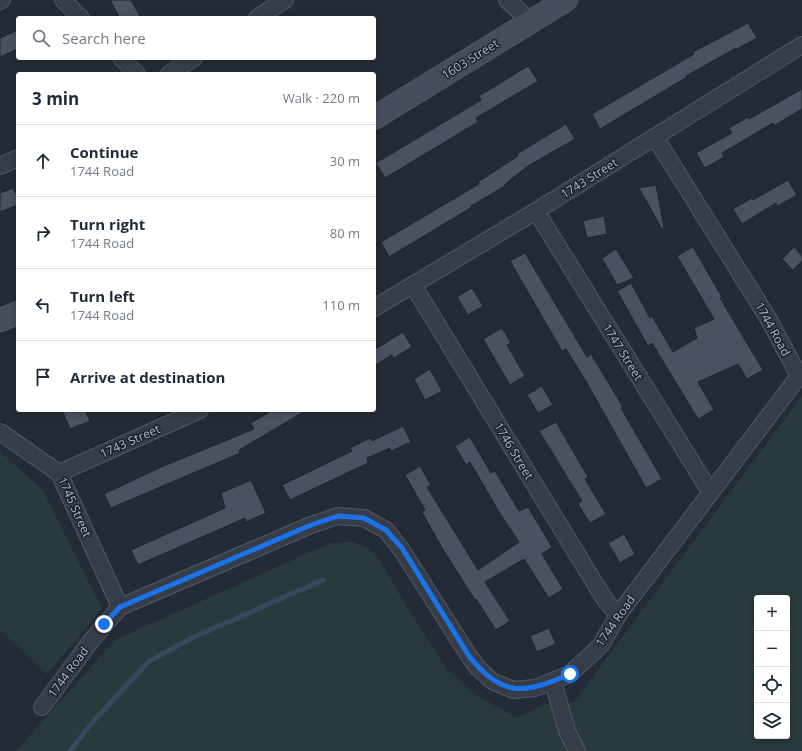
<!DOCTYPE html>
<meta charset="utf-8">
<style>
:root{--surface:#fff;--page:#f2f2f3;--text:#1f2937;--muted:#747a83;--line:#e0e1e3}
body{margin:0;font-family:"Open Sans",sans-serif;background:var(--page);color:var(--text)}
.controls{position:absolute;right:12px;bottom:12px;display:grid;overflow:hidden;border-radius:4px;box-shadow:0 2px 6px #0003}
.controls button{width:36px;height:36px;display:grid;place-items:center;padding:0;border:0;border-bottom:1px solid var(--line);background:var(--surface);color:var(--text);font:20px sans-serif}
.stop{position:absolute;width:12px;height:12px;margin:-9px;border:3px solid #1a73e8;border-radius:50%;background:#fff}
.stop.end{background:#1a73e8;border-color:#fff;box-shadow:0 1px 4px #0008}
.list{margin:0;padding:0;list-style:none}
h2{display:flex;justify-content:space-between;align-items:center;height:52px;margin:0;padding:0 16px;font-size:17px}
h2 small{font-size:13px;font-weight:400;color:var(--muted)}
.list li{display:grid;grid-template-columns:26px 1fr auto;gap:12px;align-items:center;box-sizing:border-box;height:72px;padding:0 16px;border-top:1px solid var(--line)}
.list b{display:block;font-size:15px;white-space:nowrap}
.list p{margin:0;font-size:13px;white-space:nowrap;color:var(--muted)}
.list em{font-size:13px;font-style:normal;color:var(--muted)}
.icon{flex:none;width:22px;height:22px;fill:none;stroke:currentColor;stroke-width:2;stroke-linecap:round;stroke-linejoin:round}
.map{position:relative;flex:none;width:802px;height:751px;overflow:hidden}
.search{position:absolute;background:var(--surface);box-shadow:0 2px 6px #0003;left:16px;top:16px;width:360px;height:44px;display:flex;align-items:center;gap:10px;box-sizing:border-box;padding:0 14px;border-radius:4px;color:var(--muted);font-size:15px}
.panel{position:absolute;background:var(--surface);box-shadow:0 2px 6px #0003;left:16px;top:72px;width:360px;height:340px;border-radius:4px}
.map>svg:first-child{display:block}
.green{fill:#283a3b;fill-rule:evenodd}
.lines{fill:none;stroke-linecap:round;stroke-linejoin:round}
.stream{stroke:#3a485f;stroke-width:5}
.building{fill:#4a5261;stroke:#1e242f}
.street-casing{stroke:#525863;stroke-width:18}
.secondary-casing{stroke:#525863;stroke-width:24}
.street{stroke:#373d48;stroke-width:16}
.secondary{stroke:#454c5b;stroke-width:22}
.route{stroke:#1a73e8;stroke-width:5}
.labels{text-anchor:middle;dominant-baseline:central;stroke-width:3;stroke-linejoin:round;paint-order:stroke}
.street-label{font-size:12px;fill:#b2b8c4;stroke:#1c222d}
</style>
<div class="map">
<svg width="802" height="751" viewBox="0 0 802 751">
<rect width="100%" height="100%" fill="#242b37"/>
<g class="green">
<path d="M 802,396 L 802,751 L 16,751 L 115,640 L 330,543 L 353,542 L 368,548 L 381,561 L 406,606 L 447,669 L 476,695 L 517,718 L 545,704 L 574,702 ZM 757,598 L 787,598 L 787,736 L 757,736 Z"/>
<path d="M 0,451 L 44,492 L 102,609 L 47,674 L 0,630 Z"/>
</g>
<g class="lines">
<path class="stream" d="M 70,751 L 90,725 L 148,662 L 192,638 L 323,580"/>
</g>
<g class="building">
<path d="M 110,0 L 131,0 L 141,18 L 120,18 Z"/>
<path d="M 748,23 L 757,38 L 737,49 L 736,48 L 686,76 L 687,77 L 600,129 L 592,114 L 694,54 L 693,52 Z"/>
<path d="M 18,30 L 18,49 L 0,57 L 0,38 Z"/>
<path d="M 528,66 L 538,81 L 476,118 L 478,122 L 385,178 L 376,163 L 481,100 L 479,96 Z"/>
<path d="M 802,89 L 802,109 L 775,125 L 773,123 L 722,153 L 724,157 L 705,168 L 696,153 L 732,133 L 729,128 L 748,117 L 749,119 Z"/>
<path d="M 566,124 L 575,139 L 528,166 L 504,185 L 505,186 L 471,206 L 472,207 L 389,257 L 381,242 L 479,184 L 478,182 L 518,156 L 517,154 Z"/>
<path d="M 788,180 L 797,195 L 778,206 L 776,203 L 742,224 L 733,209 L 752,198 L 753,200 Z"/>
<path d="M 656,185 L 664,228 L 662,229 L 639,188 Z"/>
<path d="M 13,188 L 18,198 L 18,205 L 0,212 L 0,193 Z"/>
<path d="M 604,216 L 607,234 L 587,238 L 583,221 Z"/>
<path d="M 693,247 L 722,297 L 720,298 L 763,370 L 747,379 L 738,364 L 698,382 L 714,410 L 698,419 L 652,343 L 648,346 L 617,291 L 631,283 L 650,318 L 652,316 L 673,352 L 697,338 L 694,328 L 714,319 L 677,256 Z"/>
<path d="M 794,247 L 802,256 L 802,261 L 793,270 L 782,259 Z"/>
<path d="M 616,249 L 634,278 L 617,285 L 602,258 Z"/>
<path d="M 525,253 L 587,357 L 591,354 L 623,407 L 621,408 L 662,479 L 646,488 L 587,383 L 566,349 L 562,351 L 510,261 Z"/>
<path d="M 472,288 L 483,306 L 468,315 L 457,297 Z"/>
<path d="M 502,328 L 511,343 L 507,345 L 525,376 L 510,385 L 483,339 Z"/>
<path d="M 403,332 L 412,347 L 394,358 L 392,355 L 374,366 L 374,350 Z"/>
<path d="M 430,369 L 442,391 L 425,400 L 414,379 Z"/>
<path d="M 542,386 L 553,405 L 538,413 L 527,395 Z"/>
<path d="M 62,410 L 85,410 L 90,421 L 70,429 Z"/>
<path d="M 273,410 L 307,410 L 239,450 L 240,453 L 111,508 L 104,494 L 159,468 L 254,429 L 251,423 Z"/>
<path d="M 556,422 L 588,477 L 585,479 L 606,514 L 590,523 L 578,504 L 582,501 L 539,431 Z"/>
<path d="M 403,426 L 411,442 L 391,451 L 390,448 L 367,458 L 368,463 L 290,500 L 282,485 L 352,451 L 350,448 L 370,438 L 372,441 Z"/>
<path d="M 470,437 L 491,473 L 495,471 L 519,511 L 528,507 L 552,547 L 542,554 L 563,589 L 549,598 L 524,559 L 485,582 L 510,621 L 496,630 L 476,599 L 475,600 L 442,548 L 422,512 L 425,510 L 405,475 L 420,466 L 431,485 L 427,487 L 478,570 L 519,542 L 499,512 L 470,462 L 466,465 L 455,446 Z"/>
<path d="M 251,480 L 266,513 L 246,522 L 245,518 L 138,565 L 131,550 L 225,508 L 221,493 Z"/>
<path d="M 624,534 L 635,554 L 620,563 L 608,543 Z"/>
<path d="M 549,628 L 556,644 L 537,652 L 530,636 Z"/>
</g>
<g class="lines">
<g class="street-casing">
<g id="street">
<path d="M 63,0 L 81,18"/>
<path d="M 507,0 L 531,22"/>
<path d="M 0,1 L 2,0"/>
<path d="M 257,18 L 285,0"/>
<path d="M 121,58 L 137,74"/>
<path d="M 169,74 L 194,58"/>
<path d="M 655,137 L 768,318 L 799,376 L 802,379"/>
<path d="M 0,166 L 18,158"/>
<path d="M 536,211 L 711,493"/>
<path d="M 413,285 L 594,582 L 606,601 L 618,615"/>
<path d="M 374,308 L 536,211 L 802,45"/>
<path d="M 0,432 L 59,473 L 120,607"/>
<path d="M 59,473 L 200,410"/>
<path d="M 553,682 L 567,731 L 577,751"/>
<path d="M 42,707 L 91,641 L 120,607 L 311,525 L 338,516 L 364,518 L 386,530 L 401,549 L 469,656 L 478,668 L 492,681 L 513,690 L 535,688 L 570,674 L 601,645 L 618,615 L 799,376"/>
</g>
</g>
<g class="secondary-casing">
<g id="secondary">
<path d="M 374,118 L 566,0"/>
<path d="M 0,320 L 18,313"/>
</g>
</g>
<use href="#street" class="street"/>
<use href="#secondary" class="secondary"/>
</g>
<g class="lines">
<path class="route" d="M 104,624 L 120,607 L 311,525 L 338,516 L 364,518 L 386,530 L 402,548 L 469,656 C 502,698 525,694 570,674"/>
</g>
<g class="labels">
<g class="street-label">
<text transform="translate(470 59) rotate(-32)">1603 Street</text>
<text transform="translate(589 178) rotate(-32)">1743 Street</text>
<text transform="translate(773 329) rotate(61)">1744 Road</text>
<text transform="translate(623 352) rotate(58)">1747 Street</text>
<text transform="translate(130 441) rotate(-24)">1743 Street</text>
<text transform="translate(514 451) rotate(59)">1746 Street</text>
<text transform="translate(75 507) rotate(66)">1745 Street</text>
<text transform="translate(615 621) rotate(-55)">1744 Road</text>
<text transform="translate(68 672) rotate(-54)">1744 Road</text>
</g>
</g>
</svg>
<div class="controls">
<button>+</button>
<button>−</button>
<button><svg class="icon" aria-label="locate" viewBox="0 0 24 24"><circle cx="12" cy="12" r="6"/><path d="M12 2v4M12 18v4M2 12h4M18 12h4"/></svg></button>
<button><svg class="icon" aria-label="layers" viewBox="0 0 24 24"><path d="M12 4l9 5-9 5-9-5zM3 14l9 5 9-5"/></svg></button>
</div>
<div class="stop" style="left:570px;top:674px"></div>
<div class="stop end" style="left:104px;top:624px"></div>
<div class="search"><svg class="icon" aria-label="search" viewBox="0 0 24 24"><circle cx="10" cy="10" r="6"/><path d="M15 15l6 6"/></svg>Search here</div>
<section class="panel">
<h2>3 min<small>Walk · 220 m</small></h2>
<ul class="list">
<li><svg class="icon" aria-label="ahead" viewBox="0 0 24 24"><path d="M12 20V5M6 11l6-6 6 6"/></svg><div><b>Continue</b><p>1744 Road</p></div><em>30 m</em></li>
<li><svg class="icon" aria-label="right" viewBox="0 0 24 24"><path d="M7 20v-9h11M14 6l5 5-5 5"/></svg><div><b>Turn right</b><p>1744 Road</p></div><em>80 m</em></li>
<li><svg class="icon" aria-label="left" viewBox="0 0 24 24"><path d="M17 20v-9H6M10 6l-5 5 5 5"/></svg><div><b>Turn left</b><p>1744 Road</p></div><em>110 m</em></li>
<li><svg class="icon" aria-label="arrive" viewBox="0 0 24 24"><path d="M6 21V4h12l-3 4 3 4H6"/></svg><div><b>Arrive at destination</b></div></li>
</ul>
</section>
</div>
